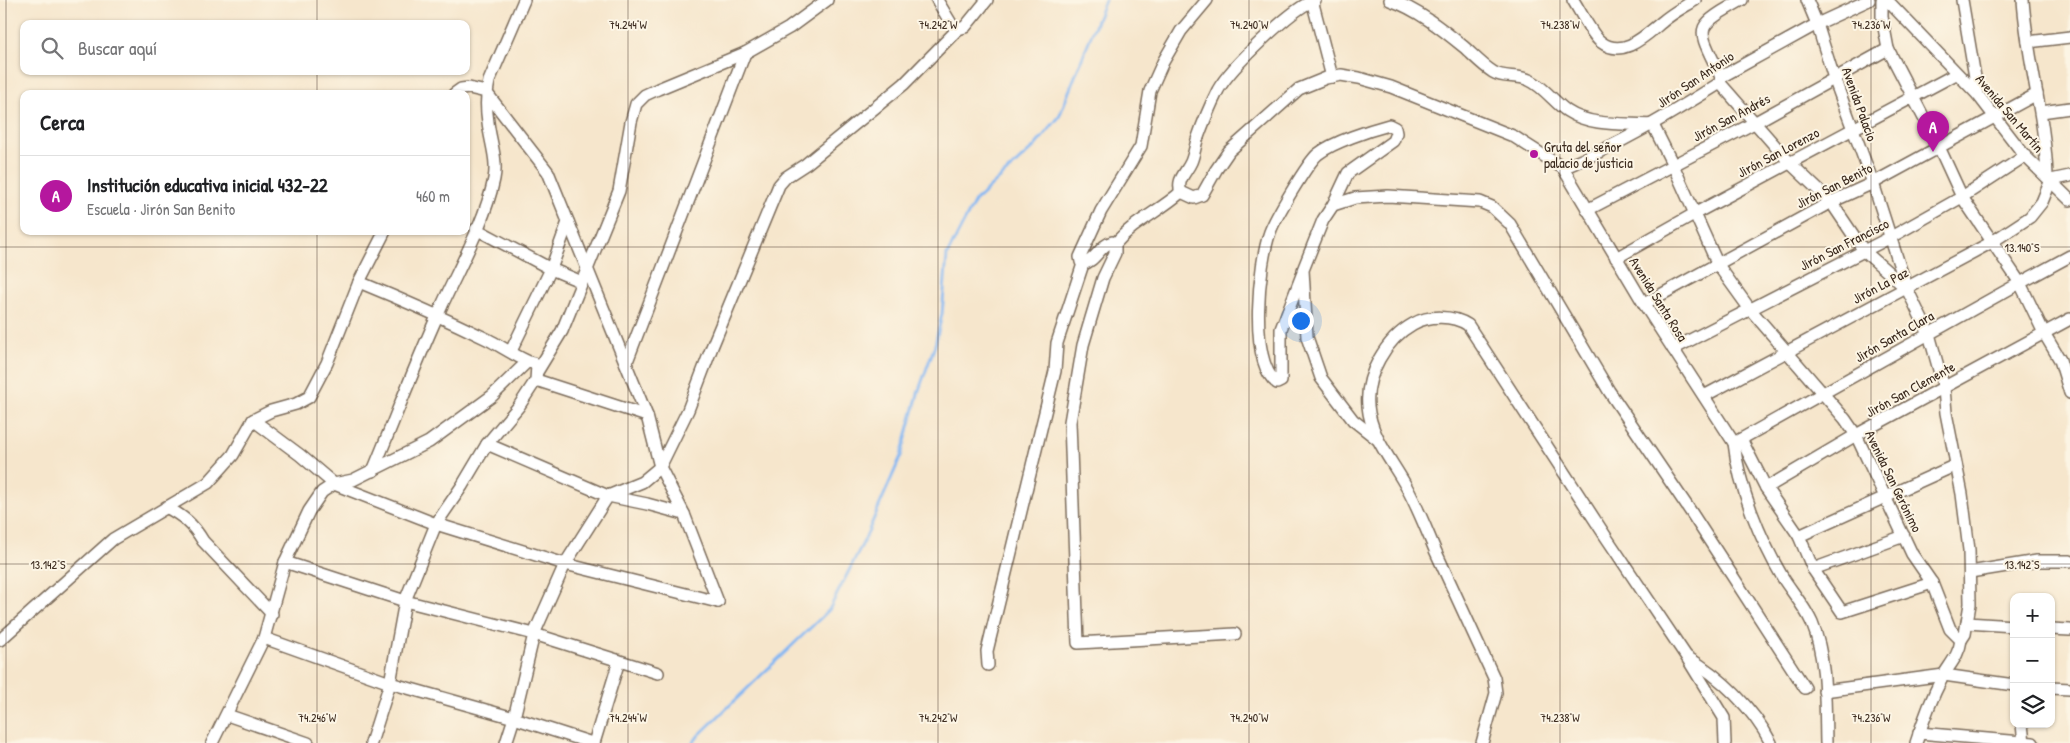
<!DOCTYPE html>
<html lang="es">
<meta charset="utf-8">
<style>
:root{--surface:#fff;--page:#f2f2f2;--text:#202124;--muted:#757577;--line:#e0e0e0;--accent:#b5179e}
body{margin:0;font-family:"Patrick Hand",sans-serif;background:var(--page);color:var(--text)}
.controls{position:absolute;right:15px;bottom:15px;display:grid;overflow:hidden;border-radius:10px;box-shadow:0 1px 4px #0004}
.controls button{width:45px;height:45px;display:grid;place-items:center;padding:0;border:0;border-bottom:1px solid var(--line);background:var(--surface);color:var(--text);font:25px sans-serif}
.you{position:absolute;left:1300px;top:320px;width:18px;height:18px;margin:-12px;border:4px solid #fff;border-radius:50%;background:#1a73e8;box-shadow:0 0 0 8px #1a73e833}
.badge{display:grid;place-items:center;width:32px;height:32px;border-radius:50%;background:var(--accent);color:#fff;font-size:16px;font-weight:700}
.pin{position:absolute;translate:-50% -41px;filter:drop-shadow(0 1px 2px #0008)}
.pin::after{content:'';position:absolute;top:26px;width:18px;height:15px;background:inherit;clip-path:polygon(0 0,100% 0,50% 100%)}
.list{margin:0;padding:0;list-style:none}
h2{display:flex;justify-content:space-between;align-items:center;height:65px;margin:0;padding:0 20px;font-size:21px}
h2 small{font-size:16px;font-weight:400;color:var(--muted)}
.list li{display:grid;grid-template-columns:32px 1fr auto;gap:15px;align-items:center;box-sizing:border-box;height:80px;padding:0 20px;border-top:1px solid var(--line)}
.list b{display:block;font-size:19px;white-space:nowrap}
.list p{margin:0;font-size:16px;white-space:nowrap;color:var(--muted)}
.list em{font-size:16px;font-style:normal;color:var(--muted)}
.icon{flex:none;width:28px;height:28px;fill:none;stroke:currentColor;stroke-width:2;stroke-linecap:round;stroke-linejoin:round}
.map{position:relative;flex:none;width:2070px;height:743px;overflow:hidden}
.search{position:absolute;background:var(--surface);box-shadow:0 1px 4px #0004;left:20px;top:20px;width:450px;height:55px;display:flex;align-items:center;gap:12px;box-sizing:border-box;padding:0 18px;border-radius:10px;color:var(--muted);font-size:19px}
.panel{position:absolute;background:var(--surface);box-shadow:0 1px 4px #0004;left:20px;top:90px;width:450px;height:145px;border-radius:10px}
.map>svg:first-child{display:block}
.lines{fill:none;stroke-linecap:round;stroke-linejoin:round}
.stream{stroke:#85b7f2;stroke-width:3}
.minor-casing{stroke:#7c6c5b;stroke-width:14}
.minor{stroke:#fff;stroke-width:11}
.ticks{fill:none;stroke:#3b2a1e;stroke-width:1;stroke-opacity:0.45}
.poi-dot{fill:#b5179e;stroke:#fcf5e5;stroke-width:2}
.labels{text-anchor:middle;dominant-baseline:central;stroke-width:4;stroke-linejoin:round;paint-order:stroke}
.street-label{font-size:14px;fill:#3b2a1e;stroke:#fcf5e5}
.poi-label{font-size:14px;fill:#3b2a1e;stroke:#fcf5e5;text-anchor:start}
.ticks-label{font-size:12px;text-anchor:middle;fill:#3b2a1e;stroke:#fcf5e5;stroke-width:4;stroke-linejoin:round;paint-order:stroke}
</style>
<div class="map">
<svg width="2070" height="743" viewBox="0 0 2070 743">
<rect width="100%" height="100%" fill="#fcf5e5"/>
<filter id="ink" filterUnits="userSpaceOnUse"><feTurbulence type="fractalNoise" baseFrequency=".02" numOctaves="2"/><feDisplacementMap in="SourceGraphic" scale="10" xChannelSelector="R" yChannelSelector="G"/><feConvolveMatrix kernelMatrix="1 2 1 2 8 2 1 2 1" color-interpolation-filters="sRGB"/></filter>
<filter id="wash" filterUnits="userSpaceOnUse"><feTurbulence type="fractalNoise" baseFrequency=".0096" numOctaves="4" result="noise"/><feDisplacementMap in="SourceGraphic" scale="20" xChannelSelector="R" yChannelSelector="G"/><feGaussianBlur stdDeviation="1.12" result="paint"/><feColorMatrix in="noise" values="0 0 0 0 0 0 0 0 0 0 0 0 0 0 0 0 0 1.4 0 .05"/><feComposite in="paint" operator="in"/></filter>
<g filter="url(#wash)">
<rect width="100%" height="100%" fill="#f6e6cc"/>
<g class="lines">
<path class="stream" d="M 693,743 L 699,735 L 829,610 L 864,541 L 901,456 L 919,390 L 935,345 L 942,314 L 947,255 L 975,201 L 1035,146 L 1059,117 L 1105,0"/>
</g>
</g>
<g filter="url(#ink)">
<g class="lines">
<g class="minor-casing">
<g id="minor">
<path d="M 937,0 L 952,25 L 958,29 L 965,27 L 987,0"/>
<path d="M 1312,0 L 1332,77"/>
<path d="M 1315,0 C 1292,8 1230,68 1218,90 C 1210,106 1203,123 1197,140 C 1195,147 1194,155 1191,162 C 1186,173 1176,180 1181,192 L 1194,198 L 1202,195 L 1216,170 L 1229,151 L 1299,89 L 1326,78 L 1341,75 L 1359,78 L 1391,87 L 1513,136 L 1563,168 L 1644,304 L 1734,443 C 1739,488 1760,539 1783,578 C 1792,592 1805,607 1812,623 C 1827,659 1825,704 1826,743"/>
<path d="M 1390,0 C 1417,9 1442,29 1464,47 C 1473,55 1482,65 1493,72 C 1504,79 1517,74 1529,80 C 1542,85 1555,103 1567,111 C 1591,127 1625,123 1653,125 L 1673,165 L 1718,265 L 1749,308 L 1845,419 L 1856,435 L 1912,554 L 1932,583 L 1950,629 L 1961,640 L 1965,634 L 1970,604 L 1969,550 L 1962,494 L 1946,413 L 1944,388 L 1929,334 L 1907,289 L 1873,183 L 1834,78 L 1817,24 L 1807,0"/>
<path d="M 1573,0 C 1579,9 1593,37 1601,42 C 1623,59 1646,35 1662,22 C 1672,13 1684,7 1695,0"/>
<path d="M 1882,0 L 1882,17 L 1888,49 L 1939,147 L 1962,197 L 2020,283 L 2044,333 L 2060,360 L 2070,393"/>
<path d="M 1887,0 L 1978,95 L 2025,156 L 2070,200"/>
<path d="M 1962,0 L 1978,95"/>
<path d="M 2023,0 C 2027,59 2045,116 2047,176"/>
<path d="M 2028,42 L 2070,37"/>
<path d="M 1721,77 C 1697,26 1691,29 1742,0"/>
<path d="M 1720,83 L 1790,163 L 1831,202 L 1864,251 L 1906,288"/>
<path d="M 454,94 L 461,89 L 469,88 L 486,92 L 548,172 L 647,416 L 660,467 L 684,514 L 718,602"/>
<path d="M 2041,112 L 2070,108"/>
<path d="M 1563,168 C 1619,145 1669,115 1720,83 L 1721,77 L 1817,24 L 1869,0"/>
<path d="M 1181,192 C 1160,211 1133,222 1115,244 L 1115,253 L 1103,278 L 1083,345 L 1070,422 L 1078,643 L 1235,634"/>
<path d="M 1587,210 L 1754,123 L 1888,49"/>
<path d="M 476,229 L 551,269 L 582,282"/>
<path d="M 1115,244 L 1112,242 C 1100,245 1096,261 1083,264 L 1081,262 L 1080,257 L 1101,211 L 1141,146 L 1150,91 L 1163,62 L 1181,31 L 1207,0"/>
<path d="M 1616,258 L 1694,214 L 1956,74"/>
<path d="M 1302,275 L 1281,329 L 1281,381 L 1277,383 C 1248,362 1259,262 1270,232 C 1275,218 1308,162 1318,154 C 1333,142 1370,130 1389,125 L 1395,128 L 1396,133 L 1393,141 L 1348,173 L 1333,205"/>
<path d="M 359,282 C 403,300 446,319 489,340 C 499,345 525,362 533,363 L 537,366 L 536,380 L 519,406 L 487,444 L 462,486 L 436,524 L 405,601 L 390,683 L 371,743"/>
<path d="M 1644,304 L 1831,202 L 1873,183 L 2037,94"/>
<path d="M 1673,349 L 1891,237 L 1962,197 L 2025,156"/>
<path d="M 511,351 L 551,269 L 568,222"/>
<path d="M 626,364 L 745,53"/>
<path d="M 537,372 L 562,331 L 619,191 L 631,122 L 636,104 L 645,95 L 658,89 L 745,53 L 789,28 L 827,0"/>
<path d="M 536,380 L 647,416"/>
<path d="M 1704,396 L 1992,242 L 2030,217 L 2042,202 L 2051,180 L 2070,176"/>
<path d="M 253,420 L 300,455 L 334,484 L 436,524 L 565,564 L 718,602"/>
<path d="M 1377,439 L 1353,420 L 1321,378 L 1307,337 L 1303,270 L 1323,220 L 1333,205 L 1355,198 L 1388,196 L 1480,202 L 1492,207 L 1510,224 L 1609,391 L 1691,512 L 1805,688"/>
<path d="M 1741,439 L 1766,488 L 1799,536 L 1813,569 L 1842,612 L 1932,583"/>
<path d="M 1734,443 L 2020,283 L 2070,256"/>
<path d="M 487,444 L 608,496 L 647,504 L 684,514"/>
<path d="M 373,471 C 395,418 415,365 439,312 C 457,271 485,223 494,179 C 498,160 490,141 488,122 C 486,109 486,94 489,81 L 524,0"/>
<path d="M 1766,488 L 1856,435 L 2070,319"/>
<path d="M 166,507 C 183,516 193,524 203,541 L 272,614"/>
<path d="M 1799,536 L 1956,465"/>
<path d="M 285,562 L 405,601 L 534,634 L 658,673"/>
<path d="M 1813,569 L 1904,536"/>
<path d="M 1970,572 L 2037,561 L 2070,561"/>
<path d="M 1967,623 L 2014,626"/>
<path d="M 2051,629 L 2070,630"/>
<path d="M 264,638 L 390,683 L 514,718 L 592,743"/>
<path d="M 0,640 L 113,539 L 208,483 L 233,455 L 253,420 L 271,411 L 296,404 L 309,397 L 327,363 L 359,282 L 385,231"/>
<path d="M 1687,657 C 1721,677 1753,708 1771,743"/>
<path d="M 988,665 L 987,651 L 1055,371 L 1057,343 L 1083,264"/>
<path d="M 2051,688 L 2070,689"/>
<path d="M 1824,691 L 1944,675 L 2014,685"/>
<path d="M 227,715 L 308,743"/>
<path d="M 2022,724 L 2024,743"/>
<path d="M 1919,733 L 2033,743"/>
<path d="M 212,743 L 264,638 L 285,562 L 309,511 L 322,492 L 334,484 L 353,480 L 429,442 L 492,396 L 527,362"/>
<path d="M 506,743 L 514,718 L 534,634 L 565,564 L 608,496 L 642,482 L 660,467 L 688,410 L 712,347 L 779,185 L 786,177 L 806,164 L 904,84 L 958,29"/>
<path d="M 594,743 L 619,661"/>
<path d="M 1482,743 L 1496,693 L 1494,678 C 1474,635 1455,593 1435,550 C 1426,529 1418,508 1407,488 C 1392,460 1371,438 1368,406 C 1365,375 1386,339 1413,324 C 1429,315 1453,315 1468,325 L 1606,537 L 1686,656 L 1724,718 L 1725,743"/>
<path d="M 1916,743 C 1923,721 1931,699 1942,678 C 1949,665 1959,656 1961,640"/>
</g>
</g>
<use href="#minor" class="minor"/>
</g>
</g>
<path class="ticks" d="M 6,0 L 6,743M 317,0 L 317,24M 628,0 L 628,743M 938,0 L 938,743M 1249,0 L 1249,743M 1560,0 L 1560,743M 1871,0 L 1871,743M 317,71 L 317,94M 317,231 L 317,743M 0,247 L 2070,247M 0,564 L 2070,564"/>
<circle class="poi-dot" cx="1534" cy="154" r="5"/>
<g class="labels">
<g class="street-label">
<text transform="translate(1695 79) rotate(-34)">Jirón San Antonio</text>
<text transform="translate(1860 104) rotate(70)">Avenida Palacio</text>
<text transform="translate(2010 113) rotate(50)">Avenida San Martín</text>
<text transform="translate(1731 117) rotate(-28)">Jirón San Andrés</text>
<text transform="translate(1778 152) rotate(-28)">Jirón San Lorenzo</text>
<text transform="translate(1834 185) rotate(-27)">Jirón San Benito</text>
<text transform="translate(1844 244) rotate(-27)">Jirón San Francisco</text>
<text transform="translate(1880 285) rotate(-28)">Jirón La Paz</text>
<text transform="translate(1659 299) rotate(58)">Avenida Santa Rosa</text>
<text transform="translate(1894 336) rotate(-30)">Jirón Santa Clara</text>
<text transform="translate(1910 389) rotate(-29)">Jirón San Clemente</text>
<text transform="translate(1894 481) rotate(64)">Avenida San Gerónimo</text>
</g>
<g class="poi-label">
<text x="1544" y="146">Gruta del señor<tspan x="1544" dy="16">palacio de justicia</tspan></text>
</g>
</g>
<g class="ticks-label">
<text x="628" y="29">74.244°W</text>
<text x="938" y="29">74.242°W</text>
<text x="1249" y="29">74.240°W</text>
<text x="1560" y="29">74.238°W</text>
<text x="1871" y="29">74.236°W</text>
<text x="2022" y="252">13.140°S</text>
<text x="48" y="569">13.142°S</text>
<text x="2022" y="569">13.142°S</text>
<text x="317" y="722">74.246°W</text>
<text x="628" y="722">74.244°W</text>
<text x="938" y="722">74.242°W</text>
<text x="1249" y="722">74.240°W</text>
<text x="1560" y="722">74.238°W</text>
<text x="1871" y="722">74.236°W</text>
</g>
</svg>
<div class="controls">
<button>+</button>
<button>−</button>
<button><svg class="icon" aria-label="layers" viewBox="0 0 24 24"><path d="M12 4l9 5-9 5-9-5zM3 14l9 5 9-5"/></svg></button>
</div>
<div class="you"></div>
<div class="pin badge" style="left:1933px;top:152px">A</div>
<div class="search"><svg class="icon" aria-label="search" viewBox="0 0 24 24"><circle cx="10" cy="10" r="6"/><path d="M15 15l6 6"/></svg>Buscar aquí</div>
<section class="panel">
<h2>Cerca<small></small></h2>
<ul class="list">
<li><span class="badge">A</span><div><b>Institución educativa inicial 432-22</b><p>Escuela · Jirón San Benito</p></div><em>460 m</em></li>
</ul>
</section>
</div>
